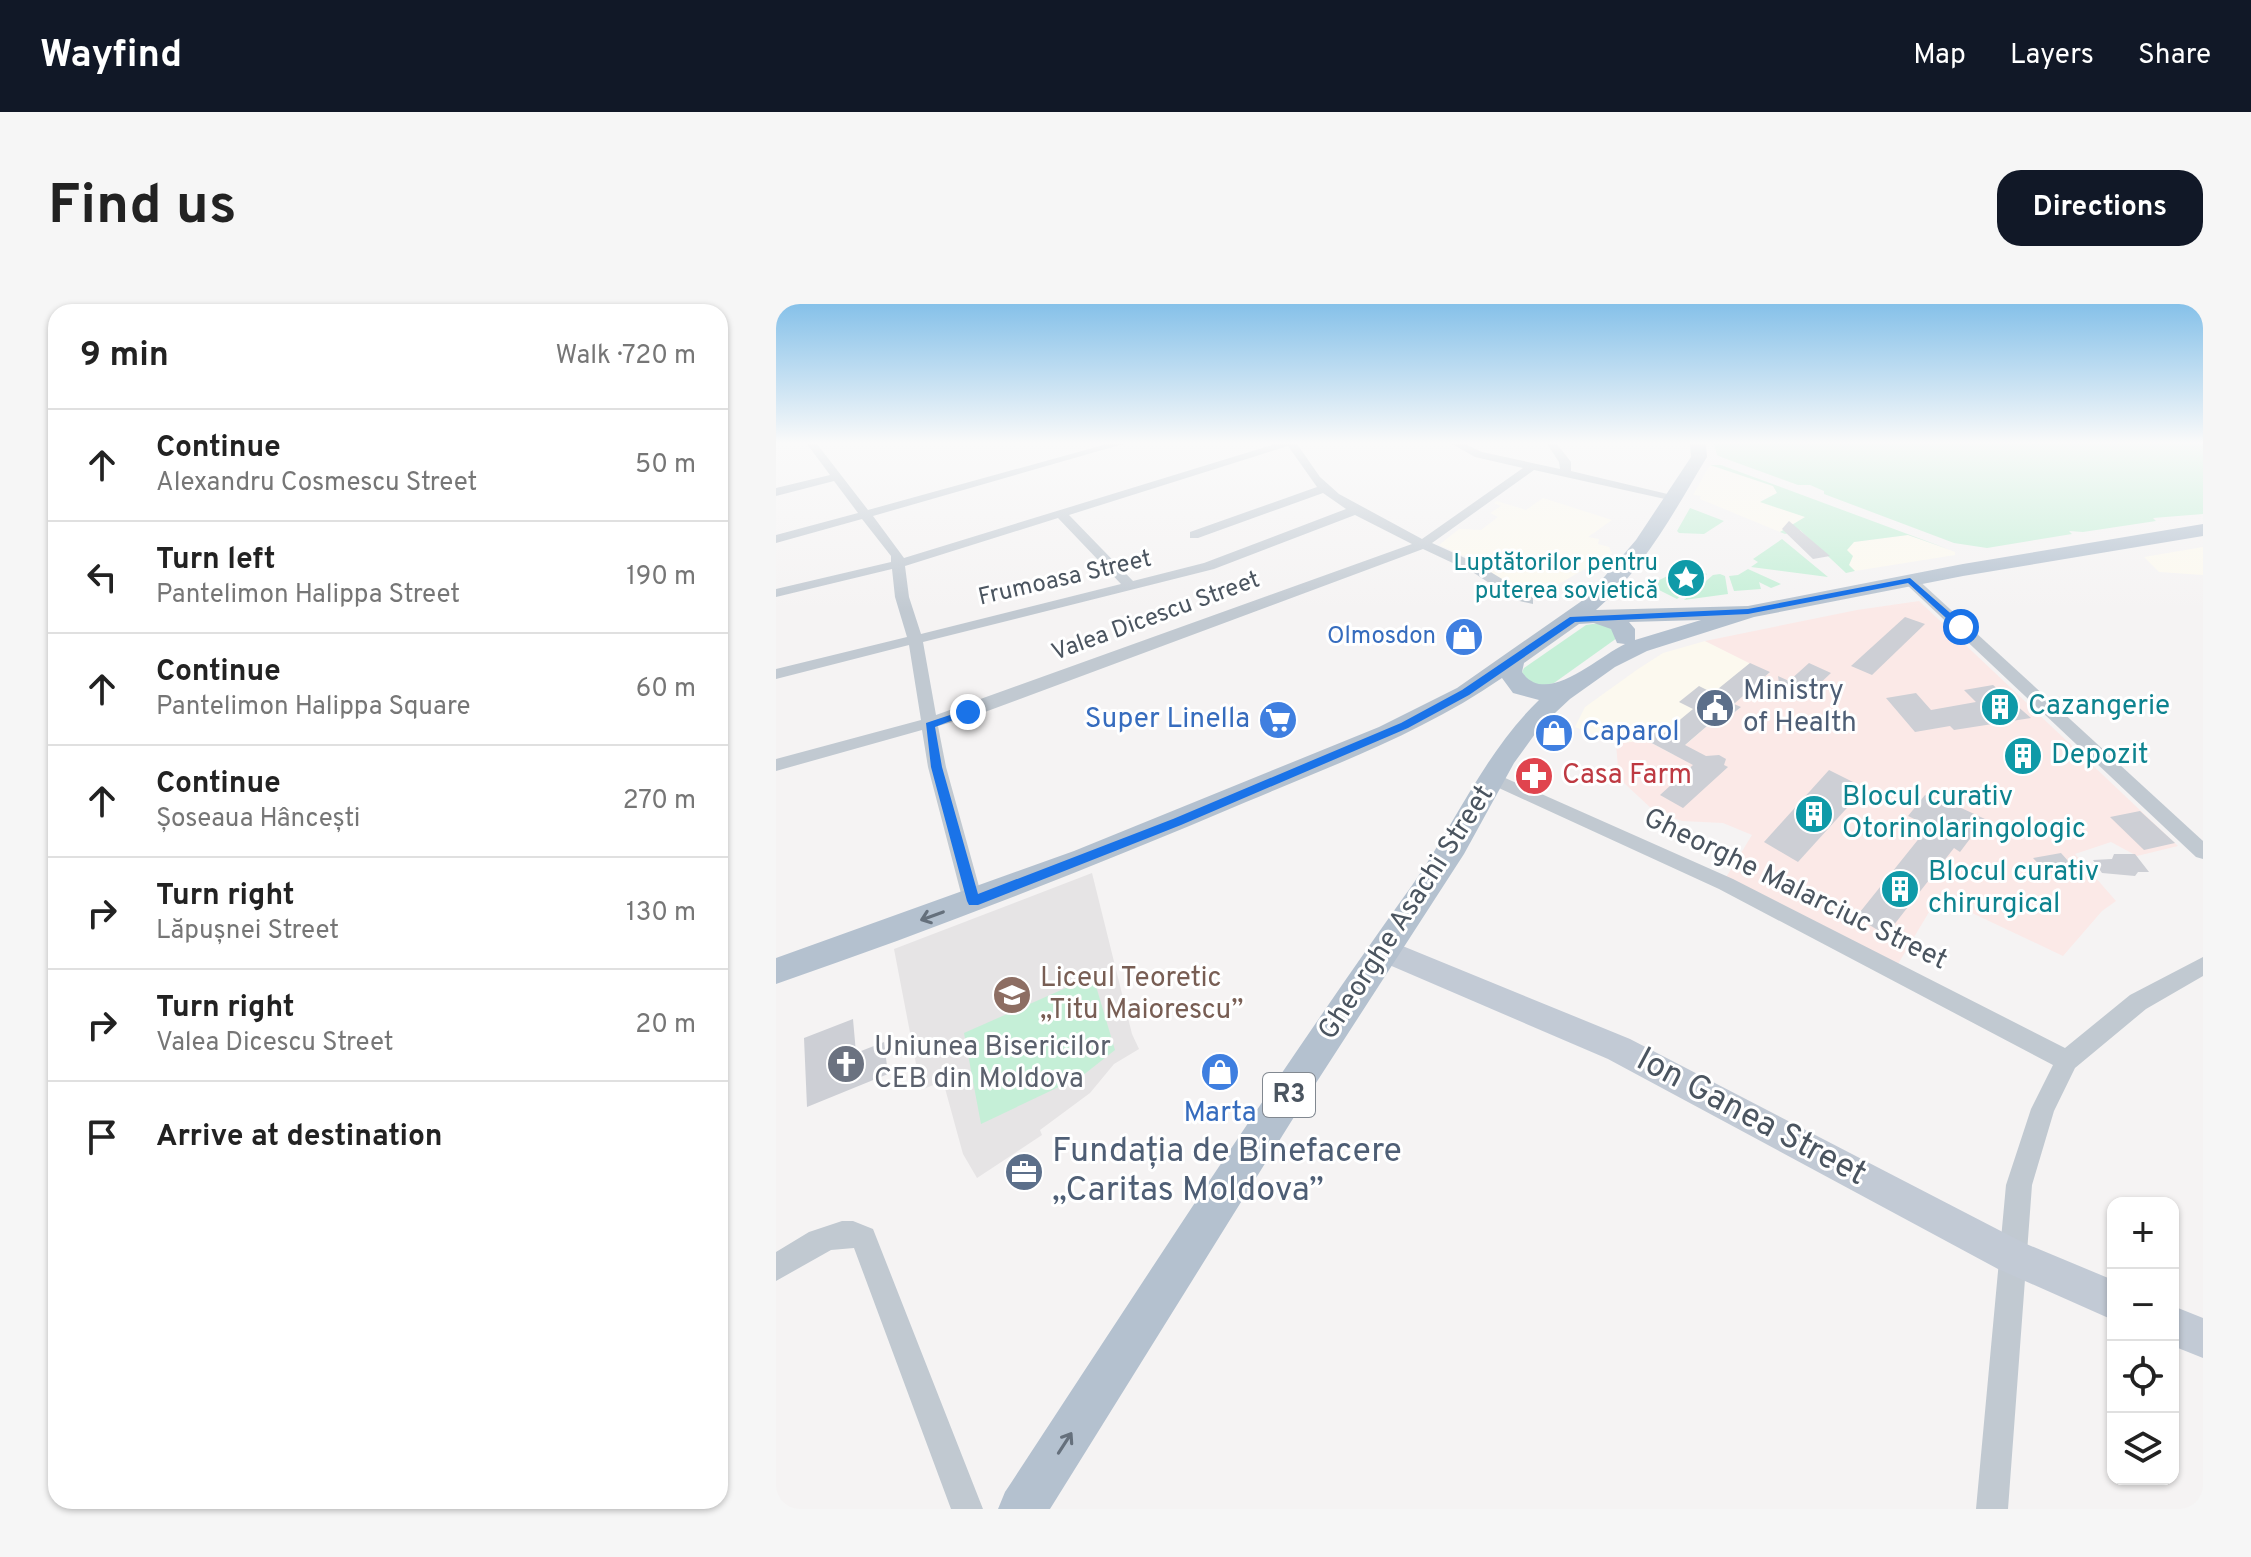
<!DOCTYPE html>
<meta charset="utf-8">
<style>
:root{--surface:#fff;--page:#f6f6f6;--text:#222;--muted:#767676;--line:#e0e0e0;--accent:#111827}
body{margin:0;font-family:Overpass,sans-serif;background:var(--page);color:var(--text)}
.controls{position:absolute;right:24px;bottom:24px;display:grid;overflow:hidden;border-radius:16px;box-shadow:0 2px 6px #0004}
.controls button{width:72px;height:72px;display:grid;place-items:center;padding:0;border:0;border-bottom:2px solid var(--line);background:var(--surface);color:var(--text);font:40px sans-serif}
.stop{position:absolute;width:24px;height:24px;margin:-18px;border:6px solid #1a73e8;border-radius:50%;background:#fff}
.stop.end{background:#1a73e8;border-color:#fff;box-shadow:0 2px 8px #0008}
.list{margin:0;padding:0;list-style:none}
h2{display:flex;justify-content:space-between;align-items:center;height:104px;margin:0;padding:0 32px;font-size:34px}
h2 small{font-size:26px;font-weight:400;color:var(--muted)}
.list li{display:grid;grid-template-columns:52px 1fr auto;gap:24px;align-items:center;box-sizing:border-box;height:112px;padding:0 32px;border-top:2px solid var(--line)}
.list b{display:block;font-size:30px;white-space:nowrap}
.list p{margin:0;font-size:26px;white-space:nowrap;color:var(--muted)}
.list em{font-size:26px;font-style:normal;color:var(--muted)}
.icon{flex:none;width:44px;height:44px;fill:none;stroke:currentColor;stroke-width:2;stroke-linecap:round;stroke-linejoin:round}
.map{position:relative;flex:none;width:1427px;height:1205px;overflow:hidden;border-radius:24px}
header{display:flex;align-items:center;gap:48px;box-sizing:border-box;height:112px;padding:0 40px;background:var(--accent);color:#fff}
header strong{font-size:38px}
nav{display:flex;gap:44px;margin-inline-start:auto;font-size:28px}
.intro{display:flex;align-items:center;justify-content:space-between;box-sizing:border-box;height:192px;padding:0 48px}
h1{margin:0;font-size:56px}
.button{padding:20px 36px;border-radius:24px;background:var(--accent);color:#fff;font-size:28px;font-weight:700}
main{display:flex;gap:48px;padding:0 48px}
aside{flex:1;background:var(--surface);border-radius:24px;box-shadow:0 2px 6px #0004}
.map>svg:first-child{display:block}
.commercial{fill:#fcf9ef}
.education{fill:#e6e4e5}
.medical{fill:#fbe9e7}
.green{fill:#c5efd7}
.building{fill:#cdcfd5}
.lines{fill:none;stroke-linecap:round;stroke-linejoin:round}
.street{fill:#c1c9d1;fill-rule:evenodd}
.secondary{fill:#c2cad5;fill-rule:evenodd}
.primary{fill:#b4c1cf;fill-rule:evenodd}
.oneway{stroke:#65707c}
.route{fill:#1a73e8}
.labels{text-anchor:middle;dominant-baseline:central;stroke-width:6;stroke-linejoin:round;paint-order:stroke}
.far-culture-label{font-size:24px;fill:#0d838f;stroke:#fff;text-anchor:end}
.far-street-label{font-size:24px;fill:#4b5560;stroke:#fff}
.far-shop-label{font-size:24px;fill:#366cbe;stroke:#fff;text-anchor:end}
.shield{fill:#fff;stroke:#818890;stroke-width:2}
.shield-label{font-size:26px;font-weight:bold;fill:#4b5560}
.service-label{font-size:28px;fill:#4e5e75;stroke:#fff;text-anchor:start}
.culture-label{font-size:28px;fill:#0d838f;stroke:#fff;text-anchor:start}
.shop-label{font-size:28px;fill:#366cbe;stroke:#fff;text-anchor:end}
.health-label{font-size:28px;fill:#be3a42;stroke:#fff;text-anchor:start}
.street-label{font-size:28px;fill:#4b5560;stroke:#fff}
.education-label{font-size:28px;fill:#785e54;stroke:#fff;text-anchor:start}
.worship-label{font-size:28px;fill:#5b616d;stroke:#fff;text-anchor:start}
.near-street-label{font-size:34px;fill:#4b5560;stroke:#fff}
.near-service-label{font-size:34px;fill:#4e5e75;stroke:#fff;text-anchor:start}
</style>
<header>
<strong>Wayfind</strong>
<nav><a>Map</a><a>Layers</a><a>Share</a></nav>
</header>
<div class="intro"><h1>Find us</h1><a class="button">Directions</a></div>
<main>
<aside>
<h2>9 min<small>Walk · 720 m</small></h2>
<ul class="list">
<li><svg class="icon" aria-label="ahead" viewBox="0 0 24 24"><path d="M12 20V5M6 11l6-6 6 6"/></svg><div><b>Continue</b><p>Alexandru Cosmescu Street</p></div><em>50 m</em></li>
<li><svg class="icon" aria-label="left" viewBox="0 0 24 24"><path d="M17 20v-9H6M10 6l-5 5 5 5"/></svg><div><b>Turn left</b><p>Pantelimon Halippa Street</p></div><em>190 m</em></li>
<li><svg class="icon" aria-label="ahead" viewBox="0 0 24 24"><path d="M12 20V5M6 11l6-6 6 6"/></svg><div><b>Continue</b><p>Pantelimon Halippa Square</p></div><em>60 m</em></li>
<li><svg class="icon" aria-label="ahead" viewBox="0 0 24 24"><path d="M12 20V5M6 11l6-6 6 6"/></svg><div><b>Continue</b><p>Șoseaua Hâncești</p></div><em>270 m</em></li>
<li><svg class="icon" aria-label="right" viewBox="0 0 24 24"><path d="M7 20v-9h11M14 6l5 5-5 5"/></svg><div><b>Turn right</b><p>Lăpușnei Street</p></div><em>130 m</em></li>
<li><svg class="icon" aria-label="right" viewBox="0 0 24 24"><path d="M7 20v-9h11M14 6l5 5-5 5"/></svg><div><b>Turn right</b><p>Valea Dicescu Street</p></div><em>20 m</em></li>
<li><svg class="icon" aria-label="arrive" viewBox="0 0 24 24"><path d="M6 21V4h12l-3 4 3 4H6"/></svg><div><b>Arrive at destination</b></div></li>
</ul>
</aside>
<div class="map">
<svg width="1427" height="1205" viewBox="0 0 1427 1205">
<rect width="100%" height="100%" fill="#f5f3f3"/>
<g class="commercial">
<path d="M 934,161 L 997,182 L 1001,189 L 985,197 L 1030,213 L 1004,228 L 924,195 L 925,192 L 917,191 Z"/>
<path d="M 767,194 L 836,216 L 812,233 L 823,235 L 822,240 L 833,243 L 836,249 L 759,294 L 711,270 L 716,268 L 708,261 L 663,241 L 683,225 L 705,226 L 722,213 L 714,209 L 725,202 L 718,199 L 721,197 L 750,206 Z"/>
<path d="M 1132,231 L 1179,248 L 1179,251 L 1079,267 L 1072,260 L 1071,246 L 1078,238 Z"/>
<path d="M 1427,243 L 1427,271 L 1383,268 L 1368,253 Z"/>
<path d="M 929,337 L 994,368 L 959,400 L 965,403 L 898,451 L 870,436 L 840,440 L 799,423 L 809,403 L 862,365 L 887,349 Z"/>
</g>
<path class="education" d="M 316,569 L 356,730 L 363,745 L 338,760 L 314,789 L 264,826 L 266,831 L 201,874 L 187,850 L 167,777 L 145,786 L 118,645 Z"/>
<path class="medical" d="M 1143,297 L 1402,542 L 1361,552 L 1335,538 L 1299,550 L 1340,597 L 1326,607 L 1287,652 L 1162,593 L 1122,660 L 949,575 L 976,531 L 947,519 L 906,517 L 878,507 L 848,479 L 842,463 L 840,440 L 870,436 L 898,451 L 938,416 L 945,419 L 964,404 L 958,400 L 993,369 L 929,337 L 1081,306 Z"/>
<g class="green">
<path d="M 938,140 L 1427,140 L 1427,210 L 1377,214 L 1380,217 L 1307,228 L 1293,227 L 1296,230 L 1211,244 L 1178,239 L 1048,190 L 1048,187 L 1034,181 L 1022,181 L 945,153 L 941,151 Z"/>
<path d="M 934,161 L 945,161 L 1172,245 L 1132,231 L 1078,238 L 1071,246 L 1077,252 L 1073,261 L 1079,267 L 1070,269 L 1024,226 L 1009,230 L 1004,228 L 1029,213 L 984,198 L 1001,189 L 997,182 Z"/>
<path d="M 914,204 L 948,217 L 928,230 L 903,229 L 901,227 Z"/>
<path d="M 1006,235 L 1052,273 L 975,263 L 982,258 L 977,255 Z"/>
<path d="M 912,262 L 931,270 L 901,295 L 873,281 Z"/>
<path d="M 972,265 L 1005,280 L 995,284 L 983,278 L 985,285 L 958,287 L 953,272 L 962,271 Z"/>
<path d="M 944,270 L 949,272 L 952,290 L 908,296 L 937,271 Z"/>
<path d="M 823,319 L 838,323 L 841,334 L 778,379 L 765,382 L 753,379 L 746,368 L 748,364 L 810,321 Z"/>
<path d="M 317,672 L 339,746 L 306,772 L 205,820 L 188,729 Z"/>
</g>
<g class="building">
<path d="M 1013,217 L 1054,252 L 1037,255 L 1006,225 Z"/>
<path d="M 1129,313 L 1149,320 L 1096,371 L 1075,362 Z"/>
<path d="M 974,359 L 994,368 L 958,400 L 965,403 L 945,419 L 938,416 L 909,441 L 930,452 L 943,451 L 950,455 L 948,461 L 952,463 L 907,504 L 884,491 L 917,461 L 870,436 L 882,426 L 888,429 L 917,405 L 903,398 L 923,382 L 937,389 Z"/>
<path d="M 1033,359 L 1055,369 L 1025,397 L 1005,393 L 1002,372 L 1013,377 Z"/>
<path d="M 1217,381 L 1255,414 L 1178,426 L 1174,422 L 1139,428 L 1110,394 L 1140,389 L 1155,406 L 1200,398 L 1188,386 Z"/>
<path d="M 1053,466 L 1089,484 L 1022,558 L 988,538 Z"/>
<path d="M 1149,491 L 1166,499 L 1168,496 L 1209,515 L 1184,548 L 1178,544 L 1110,631 L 1080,613 L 1153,522 L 1132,512 Z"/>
<path d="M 1364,507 L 1399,539 L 1368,546 L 1334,513 Z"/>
<path d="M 1285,549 L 1301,567 L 1282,571 L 1278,567 L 1270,568 L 1257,554 Z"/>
<path d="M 1338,550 L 1359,550 L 1373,568 L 1362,568 L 1359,572 L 1326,569 L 1317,556 L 1336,555 Z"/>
<path d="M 77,715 L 80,749 L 108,738 L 112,770 L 31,803 L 28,734 Z"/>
</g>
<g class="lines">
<g class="street">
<path d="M 31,140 L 41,140 L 92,206 L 331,140 L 347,140 L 97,212 L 128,254 L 499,140 L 521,140 L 544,173 L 563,190 L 646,235 L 747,164 L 699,153 L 676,140 L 689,140 L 706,148 L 784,165 L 783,158 L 771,140 L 781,140 L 795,158 L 795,167 L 904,193 L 898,197 L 758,166 L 656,239 L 700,259 L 757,294 L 757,300 L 739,296 L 698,269 L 647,245 L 198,412 L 162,422 L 170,463 L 207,597 L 204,603 L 190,603 L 187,597 L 152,463 L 146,426 L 0,467 L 0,455 L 145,416 L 133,341 L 0,375 L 0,365 L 131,333 L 119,293 L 116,265 L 0,293 L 0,285 L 115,258 L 115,252 L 86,215 L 0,239 L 0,231 L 82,209 L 58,177 L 0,192 L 0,184 L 54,171 ZM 512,142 L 541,183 L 414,228 L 414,234 L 422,234 L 547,189 L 570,205 L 428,259 L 357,277 L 293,211 ZM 579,211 L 636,240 L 160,411 L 147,338 L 438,265 ZM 282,214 L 345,280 L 145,330 L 133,293 L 129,262 Z"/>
<path d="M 1129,273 L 1139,273 L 1427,537 L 1427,555 L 1420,553 L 1129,279 Z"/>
<path d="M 718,469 L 957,575 L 1289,744 L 1354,691 L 1427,653 L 1427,672 L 1370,705 L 1299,764 L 1278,807 L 1256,881 L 1232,1205 L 1200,1205 L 1230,881 L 1255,805 L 1277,761 L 943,585 L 712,479 L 709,475 L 712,471 Z"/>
<path d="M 66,917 L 77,917 L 97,925 L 207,1205 L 175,1205 L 78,944 L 55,946 L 0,977 L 0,948 L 33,928 Z"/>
</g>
<g class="secondary">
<path d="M 607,634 L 854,735 L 1248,939 L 1337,976 L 1337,1016 L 1222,965 L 832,755 L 597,654 L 592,646 L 597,638 Z"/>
<path d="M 1397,1002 L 1427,1014 L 1427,1054 L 1397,1042 Z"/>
</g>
<path class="primary" d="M 914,140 L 930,140 L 931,153 C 899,206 868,265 820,306 L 972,302 L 1187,260 L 1427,220 L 1427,232 L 1187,272 L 978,313 L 871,347 L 839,363 L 794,395 L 764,423 L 738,459 L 688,550 L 518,813 L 274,1205 L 222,1205 L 229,1188 C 363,984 495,779 637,580 C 679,520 709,448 763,396 L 737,389 L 726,374 C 648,428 558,461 470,498 C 315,564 159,625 0,680 L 0,654 L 298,547 L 603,423 L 681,384 L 810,294 L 860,236 L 915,153 ZM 925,316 L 859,336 L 859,325 L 853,318 ZM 818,319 L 835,325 L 841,339 L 849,340 C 820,354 770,403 746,368 L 748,359 L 803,320 Z"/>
</g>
<defs><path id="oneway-shaft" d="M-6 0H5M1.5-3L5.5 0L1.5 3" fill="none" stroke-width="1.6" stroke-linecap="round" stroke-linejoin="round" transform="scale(2)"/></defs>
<g class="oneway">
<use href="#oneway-shaft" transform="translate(156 612) rotate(160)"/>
<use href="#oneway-shaft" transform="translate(289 1139) rotate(-57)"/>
</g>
<linearGradient id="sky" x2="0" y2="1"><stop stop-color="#86c1e9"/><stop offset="0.45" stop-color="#fafafa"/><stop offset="1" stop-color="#fafafa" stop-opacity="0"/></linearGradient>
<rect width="1427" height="308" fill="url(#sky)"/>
<path class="route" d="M 1134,274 L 1188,321 L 1188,325 L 1182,325 L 1132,279 L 972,310 L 799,318 L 693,391 L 632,424 L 405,521 L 202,601 L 193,601 L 191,597 L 155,463 L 150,419 L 192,405 L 198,408 L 159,423 L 166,463 L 202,590 L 397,515 L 625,419 L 686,386 L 794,313 L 972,305 Z"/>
<defs>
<g id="sight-disc" transform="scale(2)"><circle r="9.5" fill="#0f9aa8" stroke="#fff"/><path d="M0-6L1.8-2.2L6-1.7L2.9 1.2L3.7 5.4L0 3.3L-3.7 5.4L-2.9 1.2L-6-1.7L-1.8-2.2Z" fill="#fff"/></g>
<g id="shop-disc" transform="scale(2)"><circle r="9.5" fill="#3f7fe0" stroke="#fff"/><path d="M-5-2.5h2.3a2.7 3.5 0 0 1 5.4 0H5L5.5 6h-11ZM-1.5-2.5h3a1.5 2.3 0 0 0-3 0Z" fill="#fff"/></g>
<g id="building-disc" transform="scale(2)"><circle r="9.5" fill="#0f9aa8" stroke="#fff"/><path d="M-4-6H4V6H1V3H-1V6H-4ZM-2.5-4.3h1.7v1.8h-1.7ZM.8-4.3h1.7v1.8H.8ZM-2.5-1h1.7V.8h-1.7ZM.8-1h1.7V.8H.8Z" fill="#fff"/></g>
<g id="civic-disc" transform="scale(2)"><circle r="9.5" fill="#5c6f8a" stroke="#fff"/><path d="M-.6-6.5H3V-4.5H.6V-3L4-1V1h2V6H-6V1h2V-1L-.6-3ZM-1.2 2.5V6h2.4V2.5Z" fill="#fff"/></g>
<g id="supermarket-disc" transform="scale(2)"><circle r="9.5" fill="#3f7fe0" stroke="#fff"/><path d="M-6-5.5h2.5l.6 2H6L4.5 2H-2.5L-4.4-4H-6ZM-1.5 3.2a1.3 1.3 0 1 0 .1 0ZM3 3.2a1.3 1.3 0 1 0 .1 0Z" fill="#fff"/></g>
<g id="pharmacy-disc" transform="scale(2)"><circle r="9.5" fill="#e0444e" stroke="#fff"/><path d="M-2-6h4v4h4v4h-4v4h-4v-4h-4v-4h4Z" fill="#fff"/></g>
<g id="school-disc" transform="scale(2)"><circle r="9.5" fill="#8d6e63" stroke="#fff"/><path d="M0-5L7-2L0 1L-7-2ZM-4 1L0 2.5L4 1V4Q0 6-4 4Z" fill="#fff"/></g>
<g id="church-disc" transform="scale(2)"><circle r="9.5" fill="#6b7280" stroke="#fff"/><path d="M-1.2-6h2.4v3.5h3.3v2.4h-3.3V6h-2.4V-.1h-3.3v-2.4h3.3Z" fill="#fff"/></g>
<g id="office-disc" transform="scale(2)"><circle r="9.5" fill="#5c6f8a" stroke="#fff"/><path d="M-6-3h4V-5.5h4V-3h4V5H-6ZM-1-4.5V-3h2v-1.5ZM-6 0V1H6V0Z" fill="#fff"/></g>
</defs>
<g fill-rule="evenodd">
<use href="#sight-disc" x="910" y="274"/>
<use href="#shop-disc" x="688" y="333"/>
<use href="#building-disc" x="1224" y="403"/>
<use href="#civic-disc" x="939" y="404"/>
<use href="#supermarket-disc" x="502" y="416"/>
<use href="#shop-disc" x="778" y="429"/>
<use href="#building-disc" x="1247" y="452"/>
<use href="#pharmacy-disc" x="758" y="472"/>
<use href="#building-disc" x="1038" y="510"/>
<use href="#building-disc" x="1124" y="585"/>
<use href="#school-disc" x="236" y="691"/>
<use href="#church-disc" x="70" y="760"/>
<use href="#shop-disc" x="444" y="768"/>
<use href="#office-disc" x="248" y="868"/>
</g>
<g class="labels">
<g class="far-culture-label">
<text x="882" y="260">Luptătorilor pentru<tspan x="882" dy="28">puterea sovietică</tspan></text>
</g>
<g class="far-street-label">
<text transform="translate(289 275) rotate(-13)">Frumoasa Street</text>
<text transform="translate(380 313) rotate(-20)">Valea Dicescu Street</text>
</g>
<g class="far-shop-label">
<text x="660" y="333">Olmosdon</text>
</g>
<rect class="shield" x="487" y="769" width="52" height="44" rx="6"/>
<g class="shield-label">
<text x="513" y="791">R3</text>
</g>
<g class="service-label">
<text x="967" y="388">Ministry<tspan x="967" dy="32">of Health</tspan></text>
</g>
<g class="culture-label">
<text x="1252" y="403">Cazangerie</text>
<text x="1275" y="452">Depozit</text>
<text x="1066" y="494">Blocul curativ<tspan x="1066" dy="32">Otorinolaringologic</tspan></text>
<text x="1152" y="569">Blocul curativ<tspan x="1152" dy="32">chirurgical</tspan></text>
</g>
<g class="shop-label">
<text x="474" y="416">Super Linella</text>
<text x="806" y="429" text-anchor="start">Caparol</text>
<text x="444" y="810" text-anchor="middle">Marta</text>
</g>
<g class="health-label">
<text x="786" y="472">Casa Farm</text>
</g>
<g class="street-label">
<text transform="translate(1019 586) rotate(26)">Gheorghe Malarciuc Street</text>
<text transform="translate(631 609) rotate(-57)">Gheorghe Asachi Street</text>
</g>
<g class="education-label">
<text x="264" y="675">Liceul Teoretic<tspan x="264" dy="32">„Titu Maiorescu”</tspan></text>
</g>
<g class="worship-label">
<text x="98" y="744">Uniunea Bisericilor<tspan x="98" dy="32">CEB din Moldova</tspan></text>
</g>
<g class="near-street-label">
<text transform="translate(975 814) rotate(28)">Ion Ganea Street</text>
</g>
<g class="near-service-label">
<text x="276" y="848">Fundația de Binefacere<tspan x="276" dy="39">„Caritas Moldova”</tspan></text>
</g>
</g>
</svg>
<div class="controls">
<button>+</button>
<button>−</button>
<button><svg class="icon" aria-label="locate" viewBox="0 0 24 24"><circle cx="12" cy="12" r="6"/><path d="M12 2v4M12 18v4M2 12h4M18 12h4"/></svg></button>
<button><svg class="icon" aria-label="layers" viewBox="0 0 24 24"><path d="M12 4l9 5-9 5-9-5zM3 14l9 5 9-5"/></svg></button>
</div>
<div class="stop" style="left:1185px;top:323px"></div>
<div class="stop end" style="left:192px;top:408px"></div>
</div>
</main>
